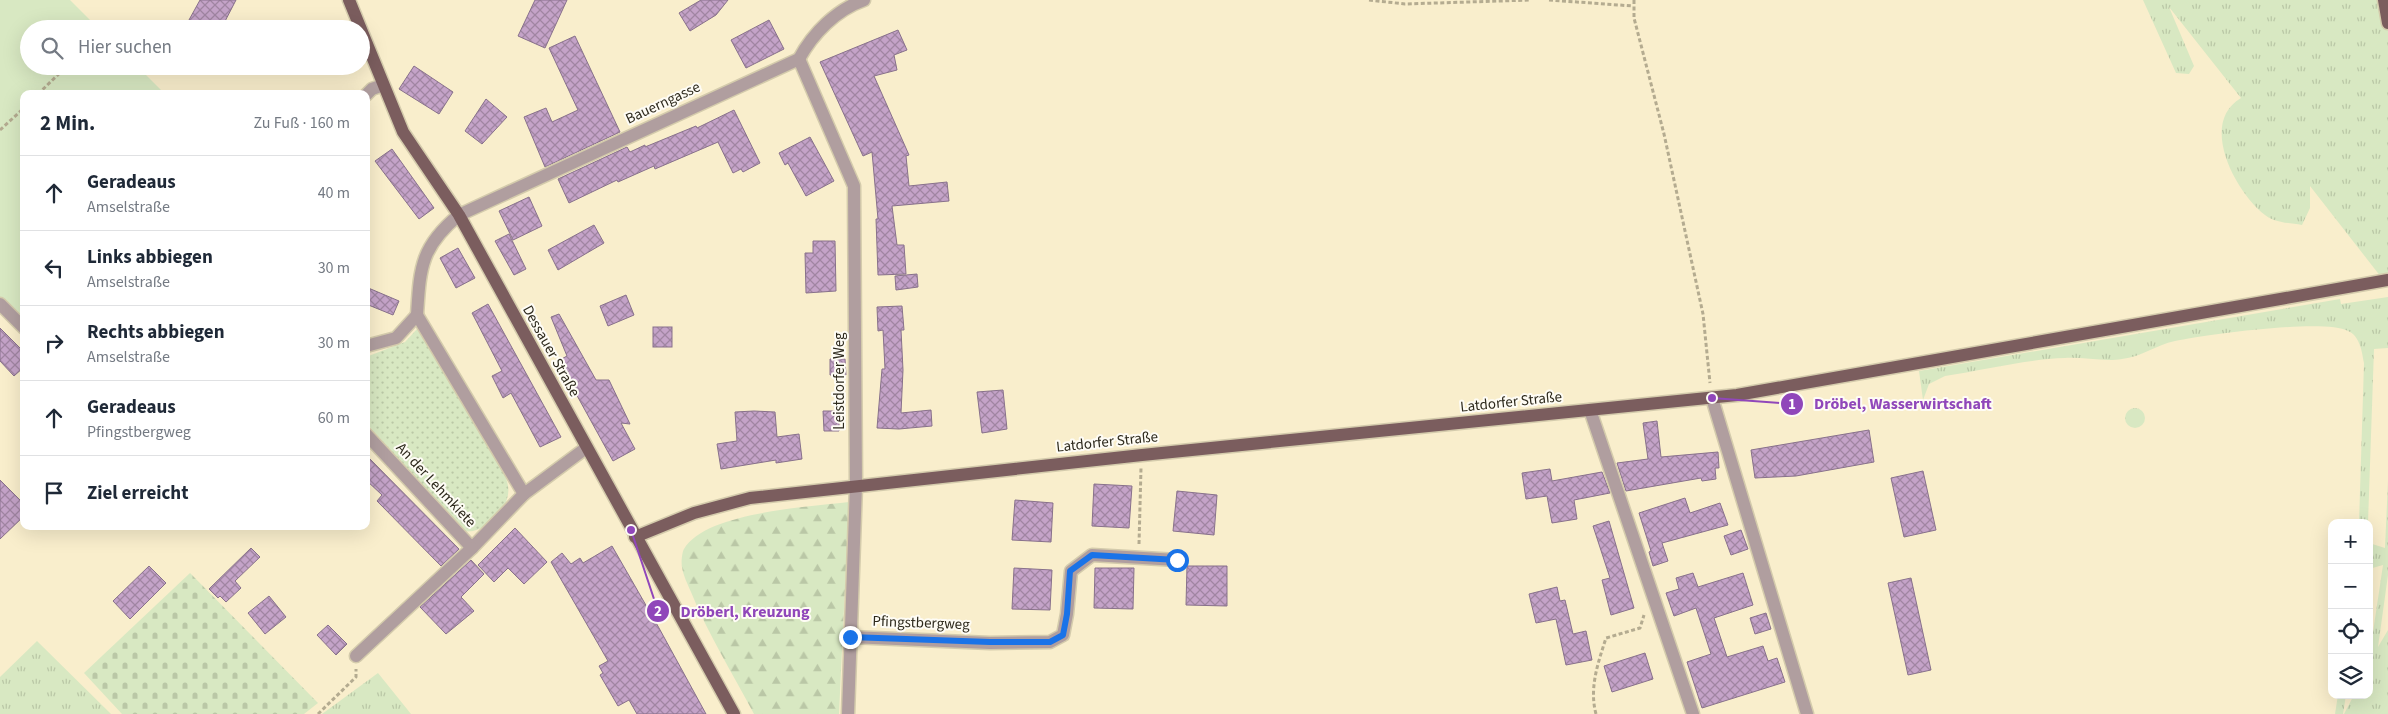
<!DOCTYPE html>
<html lang="de">
<meta charset="utf-8">
<style>
:root{--surface:#fff;--page:#f2f2f3;--text:#1f2937;--muted:#747a83;--line:#e0e1e3}
body{margin:0;font-family:"Source Sans 3",sans-serif;background:var(--page);color:var(--text)}
.controls{position:absolute;right:15px;bottom:15px;display:grid;overflow:hidden;border-radius:10px;box-shadow:0 5px 20px #0002}
.controls button{width:45px;height:45px;display:grid;place-items:center;padding:0;border:0;border-bottom:1px solid var(--line);background:var(--surface);color:var(--text);font:25px sans-serif}
.stop{position:absolute;width:15px;height:15px;margin:-11px;border:4px solid #1a73e8;border-radius:50%;background:#fff}
.stop.end{background:#1a73e8;border-color:#fff;box-shadow:0 1px 5px #0008}
.list{margin:0;padding:0;list-style:none}
h2{display:flex;justify-content:space-between;align-items:center;height:65px;margin:0;padding:0 20px;font-size:21px}
h2 small{font-size:16px;font-weight:400;color:var(--muted)}
.list li{display:grid;grid-template-columns:32px 1fr auto;gap:15px;align-items:center;box-sizing:border-box;height:75px;padding:0 20px;border-top:1px solid var(--line)}
.list b{display:block;font-size:19px;white-space:nowrap}
.list p{margin:0;font-size:16px;white-space:nowrap;color:var(--muted)}
.list em{font-size:16px;font-style:normal;color:var(--muted)}
.icon{flex:none;width:28px;height:28px;fill:none;stroke:currentColor;stroke-width:2;stroke-linecap:round;stroke-linejoin:round}
.map{position:relative;flex:none;width:2388px;height:714px;overflow:hidden}
.search{position:absolute;background:var(--surface);box-shadow:0 5px 20px #0002;left:20px;top:20px;width:350px;height:55px;display:flex;align-items:center;gap:12px;box-sizing:border-box;padding:0 18px;border-radius:28px;color:var(--muted);font-size:19px}
.panel{position:absolute;background:var(--surface);box-shadow:0 5px 20px #0002;left:20px;top:90px;width:350px;height:440px;border-radius:10px}
.map>svg:first-child{display:block}
.grass{fill:url(#grass-tufts)}
.forest{fill:url(#forest-firs)}
.cemetery{fill:url(#cemetery-stones)}
.park{fill:url(#park-dots)}
.garden{fill:#d8e8c2}
.building{fill:url(#building-cross-hatch);stroke:#88718b}
.lines{fill:none;stroke-linecap:round;stroke-linejoin:round}
.minor-casing{stroke:#d4cbac;stroke-width:15}
.major-casing{stroke:#d4cbac;stroke-width:15}
.path{stroke:#b4ab90;stroke-width:3;stroke-dasharray:4 2.5;stroke-linecap:butt}
.minor{stroke:#b09e9f;stroke-width:12}
.major{stroke:#7b5d5e;stroke-width:12}
.route{stroke:#1a73e8;stroke-width:6}
.labels{text-anchor:middle;dominant-baseline:central;stroke-width:4;stroke-linejoin:round;paint-order:stroke}
.street-label{font-size:15px;fill:#2d291c;stroke:#fefcf5}
.leader{fill:none;stroke:#9047ba;stroke-width:2}
.callout-dot{fill:#9047ba;stroke:#fefcf5;stroke-width:2}
.mark-label{font-size:15px;text-anchor:middle;font-weight:bold;fill:#fff}
.callout-label{font-size:16px;text-anchor:middle;font-weight:bold;fill:#9047ba;stroke:#fefcf5;stroke-width:4;stroke-linejoin:round;paint-order:stroke}
</style>
<div class="map">
<svg width="2388" height="714" viewBox="0 0 2388 714">
<defs>
<pattern id="grass-tufts" width="24" height="20" patternUnits="userSpaceOnUse" patternTransform="scale(1.25)"><rect width="24" height="20" fill="#d8e8c2"/><path d="M3 7l-1-3M5 7V3M7 7l1-3M15 17l-1-3M17 17v-4M19 17l1-3" fill="none" stroke="#bac7a6"/></pattern>
<pattern id="forest-firs" width="22" height="20" patternUnits="userSpaceOnUse" patternTransform="scale(1.25)"><rect width="22" height="20" fill="#d8e8c2"/><path d="M5 1l3.5 6h-7zM16 11l3.5 6h-7z" fill="#bac7a6"/></pattern>
<pattern id="cemetery-stones" width="16" height="16" patternUnits="userSpaceOnUse" patternTransform="scale(1.25)"><rect width="16" height="16" fill="#d8e8c2"/><path d="M2 7V4a2 2 0 0 1 4 0v3zM10 15v-3a2 2 0 0 1 4 0v3z" fill="#bac7a6"/></pattern>
<pattern id="park-dots" width="8" height="8" patternUnits="userSpaceOnUse" patternTransform="scale(1.25)"><rect width="8" height="8" fill="#d8e8c2"/><path d="M2 2h.1M6 6h.1" fill="none" stroke="#bac7a6" stroke-width="1.8" stroke-linecap="round"/></pattern>
<pattern id="building-cross-hatch" width="8" height="8" patternUnits="userSpaceOnUse" patternTransform="scale(1.25)"><rect width="8" height="8" fill="#c4a3c8"/><path d="M0 0l8 8M0 8l8-8" fill="none" stroke="#a085a2"/></pattern>
</defs>
<rect width="100%" height="100%" fill="#f9eecc"/>
<g class="grass">
<path d="M 2143,0 L 2388,0 L 2388,286 L 2310,186 L 2310,208 L 2302,225 C 2290,223 2275,223 2265,215 C 2236,193 2198,123 2241,98 L 2169,7 L 2194,66 L 2189,74 L 2176,73 Z"/>
<path d="M 2388,297 L 2388,348 L 2374,349 L 2368,523 L 2359,523 L 2364,363 C 2362,352 2360,336 2348,331 C 2324,318 2205,335 2175,341 C 2156,345 2141,357 2122,359 C 2105,362 2083,357 2065,358 C 2028,359 1983,370 1945,376 L 1929,384 L 1923,400 L 1919,371 L 2340,299 L 2341,304 Z"/>
<circle cx="2135" cy="418" r="10"/>
<path d="M 2388,480 L 2388,575 L 2378,647 L 2388,630 L 2388,714 L 2344,714 L 2354,695 L 2369,695 L 2369,659 L 2383,565 L 2369,569 L 2369,543 L 2385,548 Z"/>
<path d="M 37,641 L 111,714 L 0,714 L 0,677 Z"/>
<path d="M 378,673 L 411,714 L 322,714 Z"/>
<path d="M 2338,695 L 2346,695 L 2343,714 L 2335,714 Z"/>
</g>
<path class="forest" d="M 849,502 L 839,714 L 754,714 C 733,674 708,634 691,592 C 688,585 683,575 682,567 C 681,563 682,552 684,549 C 705,512 809,507 849,502 Z"/>
<path class="cemetery" d="M 190,573 L 318,703 L 304,714 L 122,714 L 84,673 Z"/>
<path class="park" d="M 417,329 L 499,463 C 502,470 507,478 508,486 C 512,507 485,535 464,531 L 366,423 L 366,357 L 405,342 Z"/>
<path class="garden" d="M 0,0 L 70,0 L 99,29 L 29,29 L 29,66 L 137,66 L 165,94 L 24,94 L 24,321 L 0,297 Z"/>
<g class="building">
<path d="M 200,0 L 236,0 L 221,29 L 184,29 Z"/>
<path d="M 535,0 L 567,0 L 545,48 L 518,36 Z"/>
<path d="M 701,0 L 728,0 L 716,15 L 690,31 L 679,13 Z"/>
<path d="M 769,20 L 784,49 L 746,68 L 731,40 Z"/>
<path d="M 898,30 L 907,50 L 894,55 L 897,70 L 874,76 L 909,155 L 906,156 L 909,186 L 947,182 L 949,201 L 892,206 L 897,245 L 904,245 L 906,274 L 878,275 L 876,219 L 878,219 L 872,152 L 863,156 L 820,62 Z"/>
<path d="M 575,36 L 620,132 L 545,167 L 524,117 L 546,108 L 552,122 L 578,110 L 549,48 Z"/>
<path d="M 414,66 L 453,92 L 439,114 L 399,89 Z"/>
<path d="M 486,99 L 507,117 L 482,144 L 465,131 Z"/>
<path d="M 734,110 L 760,163 L 743,172 L 741,169 L 733,173 L 718,142 L 655,169 L 654,166 L 618,182 L 617,180 L 569,203 L 558,179 L 627,147 L 630,152 L 645,145 L 645,147 L 696,126 L 697,128 Z"/>
<path d="M 810,137 L 834,181 L 806,196 L 788,163 L 785,165 L 779,153 Z"/>
<path d="M 392,149 L 434,208 L 419,219 L 375,161 Z"/>
<path d="M 529,197 L 542,226 L 513,240 L 499,211 Z"/>
<path d="M 594,225 L 604,243 L 558,270 L 548,250 Z"/>
<path d="M 509,234 L 526,269 L 514,275 L 495,241 Z"/>
<path d="M 813,241 L 835,241 L 836,291 L 806,293 L 805,253 L 813,253 Z"/>
<path d="M 458,248 L 475,278 L 456,288 L 440,258 Z"/>
<path d="M 917,274 L 918,287 L 896,290 L 895,276 Z"/>
<path d="M 366,287 L 399,301 L 393,315 L 366,304 Z"/>
<path d="M 626,295 L 634,315 L 608,326 L 600,306 Z"/>
<path d="M 488,304 L 561,437 L 540,447 L 511,393 L 503,398 L 492,376 L 502,371 L 472,313 Z"/>
<path d="M 902,306 L 904,330 L 901,330 L 903,370 L 901,413 L 931,410 L 932,426 L 899,429 L 877,428 L 882,369 L 885,369 L 883,330 L 878,331 L 877,307 Z"/>
<path d="M 559,314 L 596,380 L 609,380 L 630,424 L 621,423 L 635,449 L 613,461 L 558,361 L 567,356 L 551,317 Z"/>
<rect x="653" y="327" width="19" height="20"/>
<path d="M 0,328 L 24,352 L 24,367 L 14,376 L 0,361 Z"/>
<path d="M 830,359 L 845,359 L 846,375 L 830,375 Z"/>
<path d="M 1003,390 L 1007,429 L 982,433 L 977,392 Z"/>
<path d="M 754,411 L 775,412 L 777,437 L 799,434 L 802,459 L 776,463 L 776,460 L 721,469 L 717,444 L 737,441 L 735,412 Z"/>
<path d="M 823,411 L 839,411 L 839,431 L 824,431 Z"/>
<path d="M 1657,421 L 1661,457 L 1718,452 L 1719,468 L 1715,468 L 1716,479 L 1702,481 L 1701,478 L 1626,491 L 1617,463 L 1648,459 L 1643,423 Z"/>
<path d="M 1869,430 L 1874,462 L 1796,476 L 1755,478 L 1751,450 Z"/>
<path d="M 366,455 L 459,549 L 441,566 L 377,501 L 382,495 L 366,480 Z"/>
<path d="M 1550,469 L 1552,481 L 1602,472 L 1610,493 L 1574,500 L 1577,519 L 1552,523 L 1547,496 L 1526,499 L 1522,473 Z"/>
<path d="M 1923,471 L 1936,530 L 1904,537 L 1891,478 Z"/>
<path d="M 0,480 L 24,504 L 24,516 L 0,539 Z"/>
<path d="M 1094,484 L 1132,486 L 1129,528 L 1092,526 Z"/>
<path d="M 1177,491 L 1217,495 L 1214,535 L 1173,531 Z"/>
<path d="M 1685,498 L 1690,513 L 1720,503 L 1728,525 L 1662,543 L 1668,561 L 1653,566 L 1649,552 L 1651,551 L 1639,513 Z"/>
<path d="M 1015,500 L 1053,503 L 1051,542 L 1012,540 Z"/>
<path d="M 1609,521 L 1634,608 L 1611,615 L 1602,580 L 1610,578 L 1593,526 Z"/>
<path d="M 515,528 L 547,562 L 524,584 L 508,568 L 494,582 L 478,565 Z"/>
<path d="M 1741,530 L 1748,549 L 1731,555 L 1724,536 Z"/>
<path d="M 612,546 L 659,628 L 706,714 L 637,714 L 629,700 L 618,706 L 600,675 L 603,673 L 599,666 L 608,661 L 551,562 L 562,553 L 571,564 L 580,558 L 583,563 Z"/>
<path d="M 251,548 L 260,557 L 235,581 L 241,588 L 226,602 L 220,596 L 218,598 L 209,589 Z"/>
<path d="M 471,560 L 484,574 L 461,597 L 474,611 L 446,634 L 420,607 Z"/>
<path d="M 149,566 L 166,583 L 130,619 L 113,601 Z"/>
<path d="M 1187,566 L 1227,566 L 1227,606 L 1186,605 Z"/>
<path d="M 1014,568 L 1052,570 L 1050,610 L 1012,609 Z"/>
<path d="M 1095,568 L 1134,568 L 1133,609 L 1094,608 Z"/>
<path d="M 1693,573 L 1698,587 L 1743,573 L 1753,605 L 1714,618 L 1727,657 L 1763,646 L 1768,661 L 1777,658 L 1785,682 L 1702,708 L 1687,662 L 1711,654 L 1696,608 L 1674,616 L 1666,593 L 1679,589 L 1676,578 Z"/>
<path d="M 1911,578 L 1931,670 L 1908,675 L 1888,583 Z"/>
<path d="M 1557,587 L 1560,601 L 1565,600 L 1573,634 L 1586,631 L 1592,660 L 1566,665 L 1556,619 L 1536,623 L 1529,594 Z"/>
<path d="M 269,596 L 286,617 L 265,634 L 248,613 Z"/>
<path d="M 1766,613 L 1771,629 L 1755,634 L 1750,618 Z"/>
<path d="M 328,625 L 347,644 L 336,655 L 317,635 Z"/>
<path d="M 1645,653 L 1653,679 L 1612,692 L 1604,666 Z"/>
</g>
<g class="lines">
<g class="minor-casing">
<g id="minor">
<path d="M 799,59 L 854,186 L 856,485 L 848,714"/>
<path d="M 366,95 L 372,89 L 383,85"/>
<path d="M 0,304 L 24,328"/>
<path d="M 417,315 C 420,269 420,247 459,215 L 799,59 C 813,33 836,10 864,0"/>
<path d="M 366,346 L 396,338 L 417,315 L 524,494 L 472,548 L 366,434"/>
<path d="M 1712,398 L 1807,714"/>
<path d="M 1590,410 L 1693,714"/>
<path d="M 524,494 L 586,448"/>
<path d="M 850,637 L 990,643 L 1050,642 L 1063,635 L 1067,614 L 1071,571 L 1092,555 L 1177,560"/>
<path d="M 356,656 L 472,548"/>
</g>
</g>
<g class="major-casing">
<g id="major">
<path d="M 349,0 L 403,132 L 459,215 L 734,714"/>
<path d="M 2384,0 L 2388,23"/>
<path d="M 635,537 L 694,513 L 750,498 L 1142,455 L 1737,395 L 2388,280"/>
</g>
</g>
<g class="path">
<path d="M 1369,0 L 1405,4 L 1531,0"/>
<path d="M 1549,0 L 1633,6"/>
<path d="M 1634,0 L 1634,18 L 1664,134 L 1703,314 L 1710,383"/>
<path d="M 38,94 L 67,66"/>
<path d="M 0,130 L 24,108"/>
<path d="M 1139,544 L 1141,468"/>
<path d="M 318,714 L 356,677 L 356,669"/>
<path d="M 1596,714 C 1589,688 1598,663 1606,638 L 1640,628 L 1644,615"/>
</g>
<use href="#minor" class="minor"/>
<use href="#major" class="major"/>
</g>
<g class="lines">
<path class="route" d="M 850,637 L 990,642 L 1050,642 L 1063,635 L 1067,614 L 1070,571 L 1092,555 L 1177,560"/>
</g>
<g class="labels">
<g class="street-label">
<text transform="translate(663 103) rotate(-25)">Bauerngasse</text>
<text transform="translate(551 351) rotate(61)">Dessauer Straße</text>
<text transform="translate(839 381) rotate(-90)">Leistdorfer Weg</text>
<text transform="translate(1511 402) rotate(-6)">Latdorfer Straße</text>
<text transform="translate(1107 442) rotate(-6)">Latdorfer Straße</text>
<text transform="translate(436 485) rotate(47)">An der Lehmkiete</text>
<text transform="translate(921 623) rotate(2)">Pfingstbergweg</text>
</g>
</g>
<path class="leader" d="M1712 398L1792 404M631 530L658 611"/>
<g class="callout-dot">
<circle cx="1712" cy="398" r="5"/>
<circle cx="631" cy="530" r="5"/>
<circle cx="1792" cy="404" r="12"/>
<circle cx="658" cy="611" r="12"/>
</g>
<g class="mark-label">
<text x="1792" y="409">1</text>
<text x="658" y="616">2</text>
</g>
<g class="callout-label">
<text x="1903" y="409">Dröbel, Wasserwirtschaft</text>
<text x="745" y="617">Dröberl, Kreuzung</text>
</g>
</svg>
<div class="controls">
<button>+</button>
<button>−</button>
<button><svg class="icon" aria-label="locate" viewBox="0 0 24 24"><circle cx="12" cy="12" r="6"/><path d="M12 2v4M12 18v4M2 12h4M18 12h4"/></svg></button>
<button><svg class="icon" aria-label="layers" viewBox="0 0 24 24"><path d="M12 4l9 5-9 5-9-5zM3 14l9 5 9-5"/></svg></button>
</div>
<div class="stop" style="left:1177px;top:560px"></div>
<div class="stop end" style="left:850px;top:637px"></div>
<div class="search"><svg class="icon" aria-label="search" viewBox="0 0 24 24"><circle cx="10" cy="10" r="6"/><path d="M15 15l6 6"/></svg>Hier suchen</div>
<section class="panel">
<h2>2 Min.<small>Zu Fuß · 160 m</small></h2>
<ul class="list">
<li><svg class="icon" aria-label="ahead" viewBox="0 0 24 24"><path d="M12 20V5M6 11l6-6 6 6"/></svg><div><b>Geradeaus</b><p>Amselstraße</p></div><em>40 m</em></li>
<li><svg class="icon" aria-label="left" viewBox="0 0 24 24"><path d="M17 20v-9H6M10 6l-5 5 5 5"/></svg><div><b>Links abbiegen</b><p>Amselstraße</p></div><em>30 m</em></li>
<li><svg class="icon" aria-label="right" viewBox="0 0 24 24"><path d="M7 20v-9h11M14 6l5 5-5 5"/></svg><div><b>Rechts abbiegen</b><p>Amselstraße</p></div><em>30 m</em></li>
<li><svg class="icon" aria-label="ahead" viewBox="0 0 24 24"><path d="M12 20V5M6 11l6-6 6 6"/></svg><div><b>Geradeaus</b><p>Pfingstbergweg</p></div><em>60 m</em></li>
<li><svg class="icon" aria-label="arrive" viewBox="0 0 24 24"><path d="M6 21V4h12l-3 4 3 4H6"/></svg><div><b>Ziel erreicht</b></div></li>
</ul>
</section>
</div>
